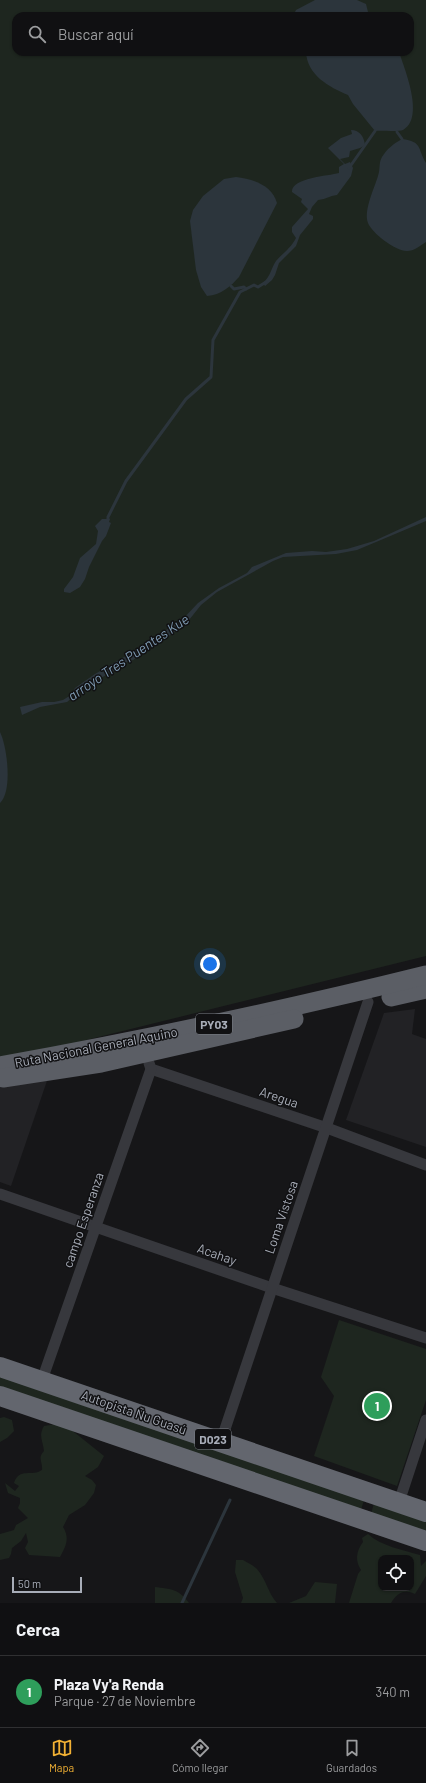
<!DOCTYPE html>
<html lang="es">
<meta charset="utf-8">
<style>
:root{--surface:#101012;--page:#19191b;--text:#f1f3f6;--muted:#9c9d9f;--line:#303032;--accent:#f2b134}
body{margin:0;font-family:Barlow,sans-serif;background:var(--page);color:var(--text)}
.controls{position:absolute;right:12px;bottom:12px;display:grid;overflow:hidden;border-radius:8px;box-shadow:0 1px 3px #0004}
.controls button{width:36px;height:36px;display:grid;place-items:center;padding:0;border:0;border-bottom:1px solid var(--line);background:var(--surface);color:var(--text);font:20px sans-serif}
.scale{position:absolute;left:12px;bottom:10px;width:70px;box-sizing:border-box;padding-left:4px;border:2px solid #a8adb8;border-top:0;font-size:11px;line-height:14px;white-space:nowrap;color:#a8adb8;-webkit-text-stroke:3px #111113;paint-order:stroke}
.you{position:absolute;left:210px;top:964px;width:14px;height:14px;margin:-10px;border:3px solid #fff;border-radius:50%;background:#1a73e8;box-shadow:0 0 0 6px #1a73e833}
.badge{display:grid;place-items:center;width:26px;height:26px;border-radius:50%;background:var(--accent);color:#fff;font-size:13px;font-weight:700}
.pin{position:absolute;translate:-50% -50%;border:2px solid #fff;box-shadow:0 1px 4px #0006}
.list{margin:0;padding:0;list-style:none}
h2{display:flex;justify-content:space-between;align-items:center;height:52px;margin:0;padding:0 16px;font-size:17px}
h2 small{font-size:13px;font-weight:400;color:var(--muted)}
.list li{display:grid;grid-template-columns:26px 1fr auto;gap:12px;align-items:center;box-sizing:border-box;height:72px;padding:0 16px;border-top:1px solid var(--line)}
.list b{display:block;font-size:15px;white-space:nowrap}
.list p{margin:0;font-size:13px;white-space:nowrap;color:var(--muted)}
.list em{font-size:13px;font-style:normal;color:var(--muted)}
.icon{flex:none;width:22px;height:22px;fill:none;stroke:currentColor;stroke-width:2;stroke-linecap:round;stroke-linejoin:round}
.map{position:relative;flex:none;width:426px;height:1603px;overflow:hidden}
.search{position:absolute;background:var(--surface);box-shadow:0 1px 3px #0004;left:12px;right:12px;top:12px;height:44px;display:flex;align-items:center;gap:10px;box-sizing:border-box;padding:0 14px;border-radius:12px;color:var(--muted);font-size:15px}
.sheet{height:124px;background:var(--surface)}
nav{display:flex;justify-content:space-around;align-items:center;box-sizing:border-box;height:56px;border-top:1px solid var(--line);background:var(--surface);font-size:11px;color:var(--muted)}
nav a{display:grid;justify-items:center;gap:2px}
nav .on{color:var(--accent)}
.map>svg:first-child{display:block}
.built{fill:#222225}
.green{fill:#1e261f;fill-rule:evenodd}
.water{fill:#2c353c}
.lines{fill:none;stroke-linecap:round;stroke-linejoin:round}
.stream{stroke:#2c353c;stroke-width:3}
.minor{stroke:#37383d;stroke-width:11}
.trunk{stroke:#5b5e65;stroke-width:19}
.motorway{stroke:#63666e;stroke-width:20}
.labels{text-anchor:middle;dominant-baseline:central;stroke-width:3;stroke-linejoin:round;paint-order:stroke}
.shield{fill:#111113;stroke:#7b7e86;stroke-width:1}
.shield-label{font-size:12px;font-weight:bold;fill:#a8adb8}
.street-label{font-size:13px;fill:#a8adb8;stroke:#111113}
.water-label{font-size:14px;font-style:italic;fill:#7f9bb3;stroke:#111113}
</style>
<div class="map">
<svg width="426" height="1603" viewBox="0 0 426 1603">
<rect width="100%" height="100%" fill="#161618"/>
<g class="built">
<path d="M 415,1009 L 412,1034 L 426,1039 L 426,1147 L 346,1120 L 384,1013 Z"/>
<path d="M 49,1075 L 11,1186 L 0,1182 L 0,1084 Z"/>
</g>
<g class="green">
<path d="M 0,0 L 426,0 L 426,956 L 54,1048 L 0,1057 ZM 16,16 L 410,16 L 410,52 L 16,52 Z"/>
<path d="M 339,1320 L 426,1349 L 426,1400 L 397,1486 L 314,1456 L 334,1396 L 321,1377 Z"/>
<path d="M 0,1376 L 365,1497 L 360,1513 L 0,1392 Z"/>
<path d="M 4,1417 L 12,1420 L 14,1431 L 7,1438 L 0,1442 L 0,1418 Z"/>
<path d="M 56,1424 L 69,1428 L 104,1456 L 98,1467 L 85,1476 L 92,1480 L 96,1485 L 94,1493 L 85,1505 L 69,1515 L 63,1527 C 70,1538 66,1546 60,1557 L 29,1555 L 25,1548 L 28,1542 L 26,1533 L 21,1541 L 12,1548 L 11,1554 L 9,1558 L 0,1560 L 0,1534 L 14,1530 L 16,1525 L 28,1518 L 18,1508 L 20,1503 L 20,1498 L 8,1493 L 5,1483 L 15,1491 L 19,1486 L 14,1483 C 19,1467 32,1477 42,1470 C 43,1462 37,1458 44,1451 C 43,1441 38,1436 44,1426 Z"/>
<path d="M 375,1500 L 426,1519 L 426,1537 L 370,1517 Z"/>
<path d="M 368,1534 C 381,1546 403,1550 420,1555 L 421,1566 L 426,1561 L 426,1576 L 415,1594 C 404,1589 397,1593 391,1603 L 349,1603 L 358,1574 L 361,1570 C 355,1561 356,1551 363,1542 L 362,1538 ZM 381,1558 L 411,1558 L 411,1588 L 381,1588 Z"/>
<path d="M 236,1560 L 243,1560 C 248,1563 253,1565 257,1569 C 266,1579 268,1593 277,1603 L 241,1603 L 243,1598 L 235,1572 Z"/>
<path d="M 315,1582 L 337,1584 L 335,1603 L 289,1603 L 306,1596 Z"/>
<path d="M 155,1587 C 171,1589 179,1589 189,1603 L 155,1603 Z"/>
</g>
<g class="water">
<path d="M 315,0 L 357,0 L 366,4 L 369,16 L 293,16 L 296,10 Z"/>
<path d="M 306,52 L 399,52 C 405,70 425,118 403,130 C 398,132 381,130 375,131 L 353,104 L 348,95 C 329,87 307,75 306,52 Z"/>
<path d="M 351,130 C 360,130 364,137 365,145 L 360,148 L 350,151 L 349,157 L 340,159 L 345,164 L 350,162 L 353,168 L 351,176 L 337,195 C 329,196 327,199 318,200 L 312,207 L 309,214 L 313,216 L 313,219 L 300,235 L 296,246 L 279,263 L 275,275 L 272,280 L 265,286 L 263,283 C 271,276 271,268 276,261 C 283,253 291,248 296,238 L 292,232 L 292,227 L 308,209 L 301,202 L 302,199 L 292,192 C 291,178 328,176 339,173 L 339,167 L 344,164 L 328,148 L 341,138 L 352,134 Z"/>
<path d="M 402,139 C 423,142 417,148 426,163 L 426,242 C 420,246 414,251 407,251 C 395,251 372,233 368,223 C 363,209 376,186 379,172 C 380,167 379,162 382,157 C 387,149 393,144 402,139 Z"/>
<path d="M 236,177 C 253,179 272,185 277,203 L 239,277 C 231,286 221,295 207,296 L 201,287 L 196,270 L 190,221 L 193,210 L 203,196 L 224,179 Z"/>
<path d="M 108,517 L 110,519 L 109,522 L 111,523 L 106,536 L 102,541 L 89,567 L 85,579 L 80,587 L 70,593 L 64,592 L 64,589 L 73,577 L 80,558 L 96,544 L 98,531 L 95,526 L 102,519 L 106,519 Z"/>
<path d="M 426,517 L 426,521 L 357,550 L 336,554 L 283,557 L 273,561 L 217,592 L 201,605 L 189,620 L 172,634 L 157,642 L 155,637 L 182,620 L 198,603 L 219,588 L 247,573 L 252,567 L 286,553 L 312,551 L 326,552 L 347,549 L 374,541 Z"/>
<path d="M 148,641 L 152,647 L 133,660 L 127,662 L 118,669 L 87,685 L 67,702 L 40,707 L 22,715 L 20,707 L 42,702 L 54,702 L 63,700 L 71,695 L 75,688 L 95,674 L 143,646 Z"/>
<path d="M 0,732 C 7,746 13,791 0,803 Z"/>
</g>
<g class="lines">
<g class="stream">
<path d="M 397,132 L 402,139"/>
<path d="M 349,168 L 375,131"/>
<path d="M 231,286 L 234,289 L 244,287 L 246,289"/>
<path d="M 108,517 L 126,481 L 186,399 L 211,377 L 213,340 L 240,292 L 254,285 L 258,287 L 266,282"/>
<path d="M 148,646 L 158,639"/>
<path d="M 182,1603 L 230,1500"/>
</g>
<g class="minor">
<path d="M 149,1063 L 151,1069 L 327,1128 L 426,1165"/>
<path d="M 0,1194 L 272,1288 L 426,1338"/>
<path d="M 42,1380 L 151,1069"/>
<path d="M 221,1441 L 368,1002"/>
<path d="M 399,1502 L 426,1420"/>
</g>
<g class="trunk">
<path d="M 391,997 L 426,989"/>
<path d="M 0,1066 C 143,1040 285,1010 426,975"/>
<path d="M 3,1078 L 101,1063 L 294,1019"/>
</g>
<g class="motorway">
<path d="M 0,1367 L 426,1512"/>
<path d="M 0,1396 L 426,1541"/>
</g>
</g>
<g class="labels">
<g class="shield">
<rect x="196" y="1014" width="36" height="20" rx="3"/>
<rect x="195" y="1429" width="36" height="20" rx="3"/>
</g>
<g class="shield-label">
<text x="214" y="1024">PY03</text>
<text x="213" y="1439">D023</text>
</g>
<g class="street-label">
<text transform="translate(96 1047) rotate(-11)">Ruta Nacional General Aquino</text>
<text transform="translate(279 1097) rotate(19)">Aregua</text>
<text transform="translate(281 1217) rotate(-71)">Loma Vistosa</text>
<text transform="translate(83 1220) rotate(-71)">campo Esperanza</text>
<text transform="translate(217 1254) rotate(19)">Acahay</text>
<text transform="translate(134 1412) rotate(19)">Autopista Ñu Guasú</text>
</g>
<g class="water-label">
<text transform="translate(128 657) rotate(-34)">arroyo Tres Puentes Kue</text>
</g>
</g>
</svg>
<div class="controls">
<button><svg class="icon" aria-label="locate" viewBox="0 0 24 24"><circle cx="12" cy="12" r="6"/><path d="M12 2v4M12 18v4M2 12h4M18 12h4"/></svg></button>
</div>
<div class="scale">50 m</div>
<div class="you"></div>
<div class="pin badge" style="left:377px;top:1406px;background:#2e9e5b">1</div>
<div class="search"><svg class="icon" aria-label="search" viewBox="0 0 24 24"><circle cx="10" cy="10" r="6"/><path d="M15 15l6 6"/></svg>Buscar aquí</div>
</div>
<section class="sheet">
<h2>Cerca<small></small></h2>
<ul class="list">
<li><span class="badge" style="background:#2e9e5b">1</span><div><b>Plaza Vy'a Renda</b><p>Parque · 27 de Noviembre</p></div><em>340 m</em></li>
</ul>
</section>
<nav>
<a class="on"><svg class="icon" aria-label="map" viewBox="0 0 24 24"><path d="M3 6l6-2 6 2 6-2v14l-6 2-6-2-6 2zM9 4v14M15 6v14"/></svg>Mapa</a>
<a><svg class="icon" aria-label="directions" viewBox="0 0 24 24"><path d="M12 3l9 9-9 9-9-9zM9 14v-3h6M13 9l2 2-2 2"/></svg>Cómo llegar</a>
<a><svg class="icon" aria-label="saved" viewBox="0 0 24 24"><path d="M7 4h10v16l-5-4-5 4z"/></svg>Guardados</a>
</nav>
